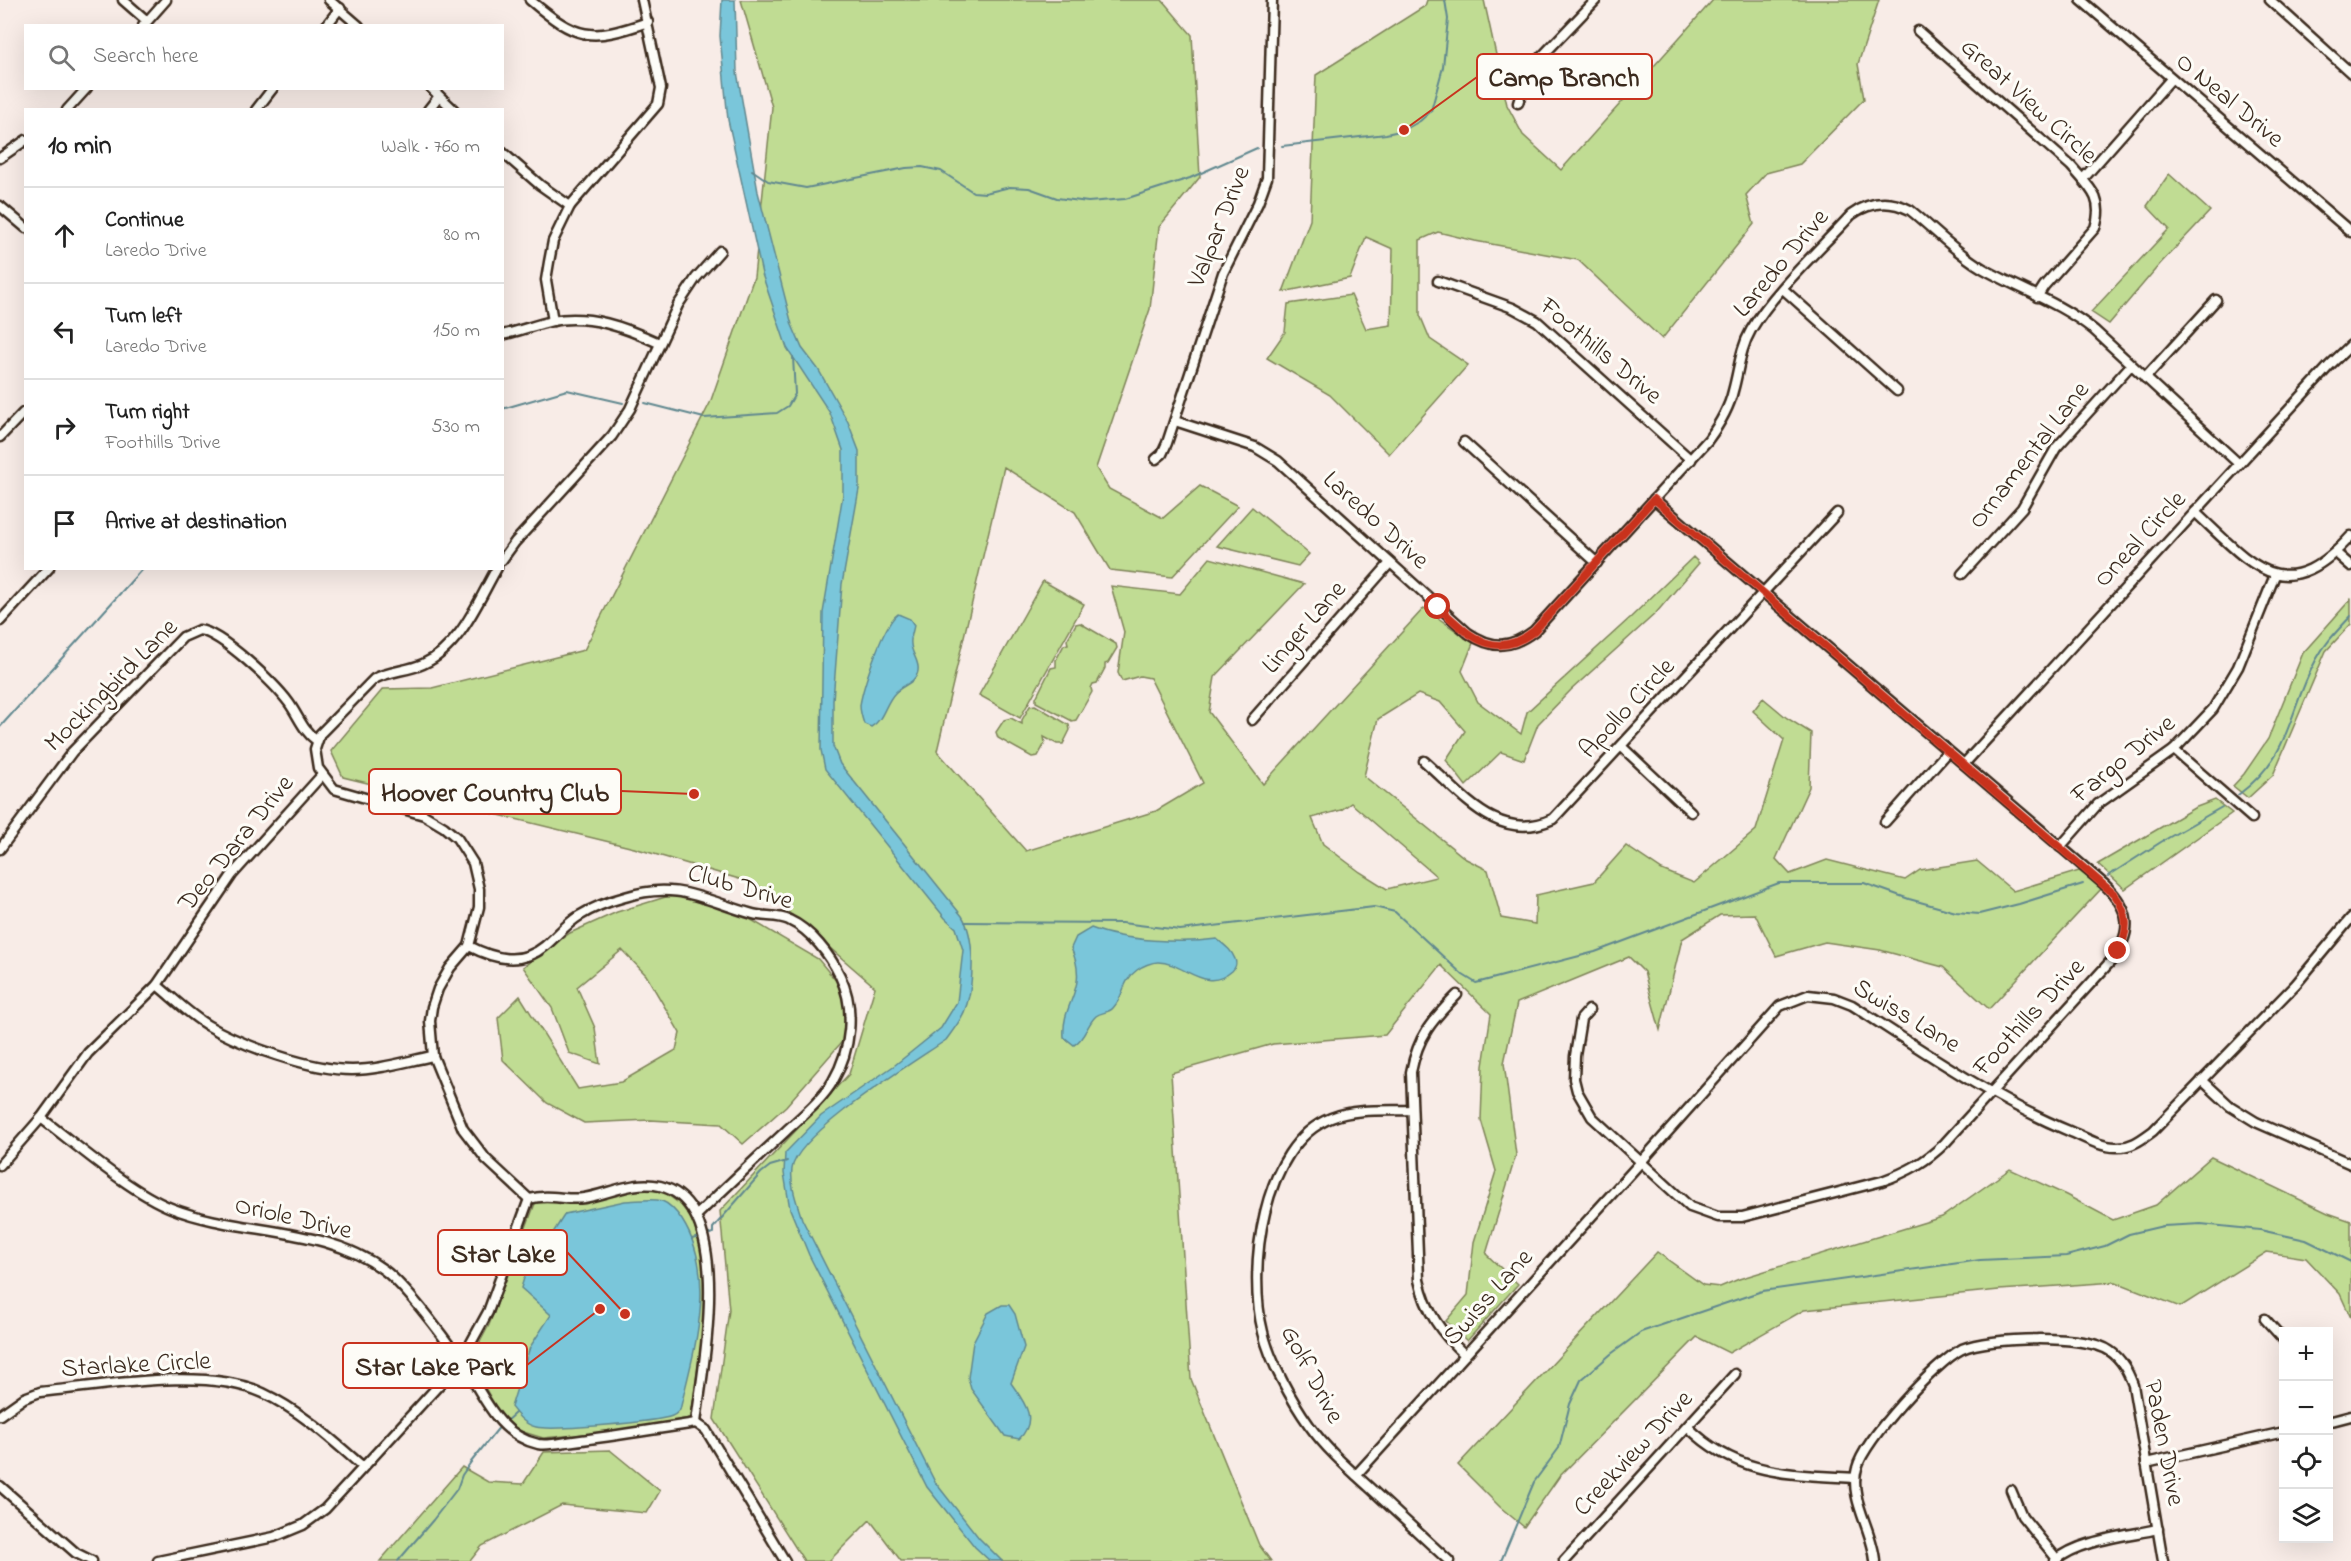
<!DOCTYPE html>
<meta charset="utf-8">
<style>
:root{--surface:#fff;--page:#f2f2f2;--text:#222;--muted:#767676;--line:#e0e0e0}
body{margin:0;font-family:"Indie Flower",sans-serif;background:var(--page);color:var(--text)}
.controls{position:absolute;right:18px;bottom:18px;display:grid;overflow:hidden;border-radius:0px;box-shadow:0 6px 24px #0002}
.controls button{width:54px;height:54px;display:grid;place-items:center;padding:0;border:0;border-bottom:2px solid var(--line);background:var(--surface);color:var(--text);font:30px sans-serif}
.stop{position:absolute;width:18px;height:18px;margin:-14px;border:4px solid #c8321e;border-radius:50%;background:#fff}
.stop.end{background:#c8321e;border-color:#fff;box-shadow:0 2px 6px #0008}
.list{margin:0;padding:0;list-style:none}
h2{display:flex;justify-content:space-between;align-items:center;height:78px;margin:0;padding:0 24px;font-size:26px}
h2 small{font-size:20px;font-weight:400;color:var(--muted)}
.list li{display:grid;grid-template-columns:39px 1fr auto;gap:18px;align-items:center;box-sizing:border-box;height:96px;padding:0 24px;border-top:2px solid var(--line)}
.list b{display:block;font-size:22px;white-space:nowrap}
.list p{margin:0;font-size:20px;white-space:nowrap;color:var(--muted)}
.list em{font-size:20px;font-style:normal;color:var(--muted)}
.icon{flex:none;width:33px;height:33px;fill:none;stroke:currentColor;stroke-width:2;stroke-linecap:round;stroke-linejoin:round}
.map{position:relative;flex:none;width:2351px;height:1561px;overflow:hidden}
.search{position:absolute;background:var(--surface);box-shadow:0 6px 24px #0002;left:24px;top:24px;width:480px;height:66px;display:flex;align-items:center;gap:15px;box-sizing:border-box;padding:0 21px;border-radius:0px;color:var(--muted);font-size:22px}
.panel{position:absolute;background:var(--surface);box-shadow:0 6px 24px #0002;left:24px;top:108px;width:480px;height:462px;border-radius:0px}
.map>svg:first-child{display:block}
.green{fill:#c0dc93;stroke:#7e8358;stroke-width:1.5;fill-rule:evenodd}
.water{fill:#7ac6da;stroke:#61888f;stroke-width:1.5}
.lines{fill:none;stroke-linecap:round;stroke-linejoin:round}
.stream{stroke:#61888f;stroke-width:2}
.minor-casing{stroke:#3b2a1e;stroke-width:13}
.minor{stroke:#fdfcf7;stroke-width:8}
.route{stroke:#c8321e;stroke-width:8}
.labels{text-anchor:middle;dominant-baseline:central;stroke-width:6;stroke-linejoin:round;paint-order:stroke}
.street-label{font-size:26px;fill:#3b2a1e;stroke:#fdfcf7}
.leader{fill:none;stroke:#c8321e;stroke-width:2}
.callout-dot{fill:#c8321e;stroke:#fdfcf7;stroke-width:2}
.callout{fill:#fdfcf7;stroke:#c8321e;stroke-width:2}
.callout-label{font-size:27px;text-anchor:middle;font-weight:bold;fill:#3b2a1e}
</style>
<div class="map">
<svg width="2351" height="1561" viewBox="0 0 2351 1561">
<rect width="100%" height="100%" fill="#f8ece7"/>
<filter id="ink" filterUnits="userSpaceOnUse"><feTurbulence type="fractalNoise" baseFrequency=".0167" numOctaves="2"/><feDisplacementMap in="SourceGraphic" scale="12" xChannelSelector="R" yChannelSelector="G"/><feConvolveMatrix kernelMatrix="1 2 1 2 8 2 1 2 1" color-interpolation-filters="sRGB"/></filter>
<g filter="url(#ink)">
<g class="green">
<path d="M 741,0 L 1162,0 L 1192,35 L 1200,177 L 1159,227 L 1150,309 L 1096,468 L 1109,489 L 1163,518 L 1200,486 L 1238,506 L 1172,577 L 1110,570 L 1075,512 L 1004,467 L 937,751 L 1026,851 L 1156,811 L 1203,783 L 1150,678 L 1140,676 L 1122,681 L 1118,673 L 1124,632 L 1111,586 L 1180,594 L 1210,558 L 1304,584 L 1215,677 L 1209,712 L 1263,784 L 1424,608 L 1473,643 L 1462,671 L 1478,702 L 1521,734 L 1527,712 L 1631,617 L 1693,557 L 1699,563 L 1656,613 L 1571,690 L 1538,724 L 1524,760 L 1501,752 L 1466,786 L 1446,760 L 1465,731 L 1440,702 L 1418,694 L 1378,719 L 1364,776 L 1466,859 L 1488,870 L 1501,918 L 1535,924 L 1536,895 L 1594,882 L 1626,846 L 1662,870 L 1694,883 L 1756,830 L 1784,740 L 1753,711 L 1763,698 L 1787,718 L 1811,733 L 1809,787 L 1776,859 L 1790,874 L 1827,860 L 1905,880 L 1920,870 L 1977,861 L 2013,891 L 2079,871 L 2102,888 L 1989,1009 L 1943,967 L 1880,950 L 1825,942 L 1776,956 L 1755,914 L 1720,915 L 1682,939 L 1660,1030 L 1644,972 L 1629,957 L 1517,1003 L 1504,1063 L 1516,1155 L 1486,1254 L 1518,1284 L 1467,1341 L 1446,1321 L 1468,1295 L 1474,1242 L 1496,1171 L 1481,1120 L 1483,1066 L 1491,1014 L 1441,965 L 1385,1035 L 1273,1044 L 1171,1073 L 1191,1379 L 1259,1545 L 1271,1561 L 901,1561 L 870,1520 L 829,1561 L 804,1561 L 714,1419 L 729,1310 L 720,1211 L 849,1074 L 875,987 L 756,884 L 634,848 L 343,777 L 331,751 L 383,689 L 432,688 L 584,650 L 710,403 L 754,277 L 772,107 ZM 1351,803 L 1436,876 L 1436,877 L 1387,889 L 1360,872 L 1323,844 L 1312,818 L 1341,810 Z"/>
<path d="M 1427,0 L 1484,0 L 1507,105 L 1523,135 L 1561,170 L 1713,0 L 1879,0 L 1858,64 L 1864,99 L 1800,164 L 1766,173 L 1746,195 L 1754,224 L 1662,339 L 1578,260 L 1475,241 L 1438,232 L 1420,240 L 1420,315 L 1430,339 L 1468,365 L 1389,454 L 1330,395 L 1267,358 L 1285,332 L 1288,304 L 1351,295 L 1366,329 L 1391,325 L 1393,249 L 1366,237 L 1350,278 L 1283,292 L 1310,220 L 1316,75 L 1425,6 Z"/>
<path d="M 2169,174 L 2210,211 L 2160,264 L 2109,324 L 2091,312 L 2169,229 L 2147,206 Z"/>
<path d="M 1252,507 L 1309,554 L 1298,566 L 1217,546 Z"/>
<path d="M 1043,581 L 1084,604 L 1020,718 L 979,695 Z"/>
<path d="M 2351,599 L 2351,624 L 2326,651 L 2273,775 L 2248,798 L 2233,786 L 2244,774 L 2268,739 L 2303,653 Z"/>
<path d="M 1080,623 L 1116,644 L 1117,648 L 1108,663 L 1105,664 L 1105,668 L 1097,683 L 1093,684 L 1091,688 L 1092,692 L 1076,720 L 1072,721 L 1036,702 L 1036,698 L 1051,668 L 1056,667 L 1056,660 L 1064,645 L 1068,644 L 1067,640 L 1076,624 Z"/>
<path d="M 1035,705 L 1069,725 L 1070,730 L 1063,744 L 1057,744 L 1044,737 L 1045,743 L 1038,756 L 1032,757 L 998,738 L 996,732 L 1004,720 L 1011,718 L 1022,724 L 1022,720 L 1030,706 Z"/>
<path d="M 2215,800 L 2232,813 L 2125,889 L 2098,864 L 2194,808 Z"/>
<path d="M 685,891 L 748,918 L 818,959 L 852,1000 L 847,1036 L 786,1106 L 743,1144 L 721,1124 L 650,1120 L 584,1123 L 547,1103 L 503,1060 L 498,1018 L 520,996 L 578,1089 L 621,1082 L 676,1050 L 680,1033 L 646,975 L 622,950 L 577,987 L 595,1028 L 600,1064 L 569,1053 L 552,1008 L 523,967 L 570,933 L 617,912 Z"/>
<path d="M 2211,1157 L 2328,1213 L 2351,1221 L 2351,1318 L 2340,1294 L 2306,1258 L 2267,1252 L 2180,1307 L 2116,1282 L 1999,1290 L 1804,1310 L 1729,1353 L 1697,1337 L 1559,1477 L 1524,1527 L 1500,1507 L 1458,1465 L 1657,1252 L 1703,1285 L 1720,1287 L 1739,1279 L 1942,1217 L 2010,1169 L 2066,1195 L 2113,1220 L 2156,1205 Z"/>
<path d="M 640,1188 L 664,1192 L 681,1205 L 693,1221 L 701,1250 L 708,1292 L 691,1418 L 608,1432 L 543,1438 L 520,1431 L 507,1422 L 497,1409 L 470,1361 L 489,1325 L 536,1201 L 584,1202 Z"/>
<path d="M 610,1450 L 660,1491 L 647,1513 L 562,1505 L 482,1546 L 470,1561 L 380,1561 L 462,1467 L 488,1482 L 523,1484 L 544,1452 Z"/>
</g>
<g class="water">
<path d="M 722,0 L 735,0 L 737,72 L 758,192 L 792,325 L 802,348 L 818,369 L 848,422 L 859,451 L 859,489 L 842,584 L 833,700 L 833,746 L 840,764 L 962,916 C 975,937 974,980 967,1004 C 963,1018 954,1029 946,1040 C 914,1062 796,1134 792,1169 C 790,1186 797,1203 802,1219 L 935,1482 L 979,1538 L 1002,1561 L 990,1561 L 975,1547 L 927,1487 L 809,1255 L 790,1209 L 784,1173 L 785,1153 L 821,1116 L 895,1065 L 941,1028 L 957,1002 L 963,950 L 956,928 L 945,918 L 825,769 L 821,750 L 823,613 L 843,494 L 843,450 L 830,413 L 787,348 L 762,274 L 728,120 L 720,36 Z"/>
<path d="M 898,614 L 910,619 L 914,625 C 913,632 910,638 911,644 C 911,653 920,662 918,671 C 916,683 902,685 895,693 C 885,703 884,720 871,727 L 864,724 C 862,718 860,712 860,705 C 863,687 883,624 898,614 Z"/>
<path d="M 1091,928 C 1125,941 1181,944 1217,939 C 1224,945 1231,949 1235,959 C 1237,964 1236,967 1232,971 C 1205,995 1184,962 1158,962 C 1152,962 1142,966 1137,970 C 1121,982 1125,995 1113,1008 C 1109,1013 1101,1012 1096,1016 C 1087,1024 1085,1039 1074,1045 L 1064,1037 C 1061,1001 1090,990 1071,948 L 1076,937 Z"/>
<path d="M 625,1201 C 636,1201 652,1198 662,1201 C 670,1204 678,1214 682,1220 C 718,1276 694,1351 680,1410 C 677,1412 676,1415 672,1416 C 657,1422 551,1431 536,1427 C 524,1424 518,1416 511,1407 L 530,1347 L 551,1315 L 521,1288 L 524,1278 L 565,1214 Z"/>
<path d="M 1002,1305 L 1009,1305 L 1015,1314 L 1024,1347 L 1011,1383 C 1024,1402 1039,1419 1019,1439 L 1005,1436 L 971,1389 L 968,1378 L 973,1342 L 988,1313 Z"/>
</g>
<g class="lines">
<g class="stream">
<path d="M 1282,146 L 1386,134 L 1404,130 L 1420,121 L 1431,111 L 1443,67 L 1448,19 L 1445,0"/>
<path d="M 752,170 L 768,181 L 806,188 L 906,168 L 922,167 L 941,171 L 973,192 L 985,193 L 1010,187 L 1029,188 L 1057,198 L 1088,202 L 1125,199 L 1190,178 L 1257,148"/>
<path d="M 645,403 L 704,418 L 777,413 L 788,406 L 795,394 L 793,357"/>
<path d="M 502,409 L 567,390 L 623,403"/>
<path d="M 0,727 L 143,568"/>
<path d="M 2238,795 C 2293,754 2287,713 2316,660 C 2325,643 2338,630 2351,616"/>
<path d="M 2108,876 L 2161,842 L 2222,807"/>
<path d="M 965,922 L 1122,923 L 1180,930 L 1374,907 L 1395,912 L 1463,975 L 1476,983 L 1595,952 L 1779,883 L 1864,883 L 1909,899 L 1956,912 L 1979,914 L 2019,904 L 2083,884"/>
<path d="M 692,1239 L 713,1233 L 713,1228 L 761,1173 L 770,1166 L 787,1161"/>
<path d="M 505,1422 L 515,1413"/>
<path d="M 398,1561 L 433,1520 L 457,1489 L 462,1475 L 471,1462 L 501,1425"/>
<path d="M 1501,1561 L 1534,1482 L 1559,1448 L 1570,1404 L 1581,1380 L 1611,1354 L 1641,1332 L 1762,1291 L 1980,1260 L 2066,1256 L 2105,1246 L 2129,1234 L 2163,1226 L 2201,1224 L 2260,1230 L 2306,1240 L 2351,1262"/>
</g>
<g class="minor-casing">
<g id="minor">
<path d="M 123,0 L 147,21"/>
<path d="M 329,0 L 359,26"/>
<path d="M 530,0 C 577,40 590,42 648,22"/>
<path d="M 2081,0 L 2351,232"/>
<path d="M 2270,0 L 2351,73"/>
<path d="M 143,26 L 166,0"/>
<path d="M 326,26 L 340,8"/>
<path d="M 1918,31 L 2071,166 C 2089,187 2105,198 2095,228 L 2044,286 L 2037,297"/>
<path d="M 431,88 L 454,110"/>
<path d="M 1518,103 L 1528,71 L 1596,0"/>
<path d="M 67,110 L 87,88"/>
<path d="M 256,110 L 273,88"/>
<path d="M 428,110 L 439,96"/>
<path d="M 502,152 L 540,185 L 570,206"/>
<path d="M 0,158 L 26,140"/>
<path d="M 2083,179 L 2171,79"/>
<path d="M 0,206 L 26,228"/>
<path d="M 1438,281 L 1513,308 L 1537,321 L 1691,460"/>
<path d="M 1783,289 L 1897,391"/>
<path d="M 553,321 L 546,280 L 549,262 L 553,241 L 570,206 L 658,104 L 661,88 L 642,0"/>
<path d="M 502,335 C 519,331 535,325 552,321 C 590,314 624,327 659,343"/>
<path d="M 2145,378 L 2216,300"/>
<path d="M 1175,421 L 1255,447 L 1278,461 L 1468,633 C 1492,649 1510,649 1534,631 L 1708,440 C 1719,425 1729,409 1733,391 C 1739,370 1740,349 1751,330 C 1774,291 1820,249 1851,215 C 1870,201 1889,199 1910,210 C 1934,229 1955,252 1982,268 C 2019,289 2061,303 2094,330 L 2239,464"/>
<path d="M 0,437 L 23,413"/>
<path d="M 1464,442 L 1597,563"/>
<path d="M 1156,459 L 1162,454 L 1167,443 L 1223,273 L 1258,203 L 1267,178 L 1272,0"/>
<path d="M 2195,512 C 2252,565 2284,610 2351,536"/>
<path d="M 2336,553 L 2351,566"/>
<path d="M 502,560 L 515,542 L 612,436 L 630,409 L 678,305 L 696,278 L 720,251"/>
<path d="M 497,568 C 478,601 460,648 423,664 C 407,671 389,671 374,679 L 320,734 L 315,749 L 318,768 L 334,789 L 424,815 L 444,827 L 457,838 L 473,863 L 479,889 L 479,907 L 469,946 L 450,968 L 438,989 L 432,1007 L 430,1021 L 433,1056 L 463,1129 L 486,1159 L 529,1199"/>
<path d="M 1962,574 L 2022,508 L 2056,448 L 2131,365"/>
<path d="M 0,621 L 49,568"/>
<path d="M 1252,720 L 1390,563"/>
<path d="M 1622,747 L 1691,812"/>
<path d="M 2174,750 L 2252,818"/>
<path d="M 1424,761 C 1463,795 1498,844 1553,819 L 1837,513"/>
<path d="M 1964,764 L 2330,365 L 2351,345"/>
<path d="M 1885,822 L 1948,751"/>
<path d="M 2060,847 L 2098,804 L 2174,750 L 2213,709 L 2238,667 L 2275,575"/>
<path d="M 0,849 L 72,752 L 183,637 L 199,630 C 222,633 275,684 289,703 C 299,717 303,731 317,741"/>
<path d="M 469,946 C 494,959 521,966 545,946 C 556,937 566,924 579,916 C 592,908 610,901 625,897 C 677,880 706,901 753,914 C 764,917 779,915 789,920 C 811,930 830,955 840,976 C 856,1009 851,1050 833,1081 C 822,1100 802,1116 786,1131 C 756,1159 726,1187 697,1215"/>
<path d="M 157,985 C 173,998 189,1014 207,1025 C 242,1046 311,1070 352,1070 C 379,1070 407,1061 433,1056"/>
<path d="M 1457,995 C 1432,1020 1418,1036 1411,1072 L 1419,1280 C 1426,1312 1441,1333 1465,1355"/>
<path d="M 1589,1010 L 1581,1019 L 1575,1056 L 1574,1079 L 1577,1091 L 1592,1117 L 1690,1207 L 1718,1217 L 1742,1217 L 1882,1181 C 1907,1172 1926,1162 1945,1143 L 2111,961 C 2134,931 2131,910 2104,884 L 1654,499"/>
<path d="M 2202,1080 L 2230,1106 L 2256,1122 L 2351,1164"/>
<path d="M 1412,1110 C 1386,1111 1356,1108 1331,1118 C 1262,1145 1247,1270 1263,1332 C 1270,1362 1292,1401 1309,1425 C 1326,1449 1348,1468 1369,1487 C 1396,1512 1422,1536 1449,1561"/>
<path d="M 41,1118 C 77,1145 130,1192 171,1208 C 239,1235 324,1225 384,1270 C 408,1288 442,1335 460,1360 C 483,1392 495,1434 538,1444 C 549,1446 564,1442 574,1441 C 615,1436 655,1429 696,1423"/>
<path d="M 0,1165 L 41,1118 L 88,1053 L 157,985 L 232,875 L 322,775"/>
<path d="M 529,1199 C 551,1193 565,1201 584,1198 C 609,1194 633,1180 660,1186 C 737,1205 702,1368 696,1423"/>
<path d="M 2265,1319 L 2284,1340"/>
<path d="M 0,1415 L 24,1398 L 40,1392 C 102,1386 206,1366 263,1393 C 301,1411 331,1439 362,1466"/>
<path d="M 2328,1422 L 2351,1416"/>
<path d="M 696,1423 L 706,1430 L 785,1561"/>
<path d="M 1688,1427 C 1737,1476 1790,1474 1855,1478"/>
<path d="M 2146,1463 L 2284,1432"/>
<path d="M 1356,1475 L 1640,1163 L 1780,1006 L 1808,995 L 1834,998 L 1852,1005 C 1922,1050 1992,1099 2069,1131 C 2084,1137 2100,1147 2116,1147 C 2131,1148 2142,1139 2153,1131 L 2296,984 L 2351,918"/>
<path d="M 0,1486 L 76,1553 L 92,1561"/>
<path d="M 2011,1490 L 2022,1516 L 2057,1559"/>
<path d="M 158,1561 L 274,1537 L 303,1525 L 325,1509 L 461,1361 L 488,1312 L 529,1199"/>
<path d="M 1564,1561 L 1735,1374"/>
<path d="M 1875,1561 C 1873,1530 1848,1499 1857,1468 C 1864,1440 1936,1362 1962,1349 C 1989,1337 2085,1334 2110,1351 C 2122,1359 2128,1372 2133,1385 L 2163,1561"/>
<path d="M 2055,1561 C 2079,1540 2127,1536 2158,1529"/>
</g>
</g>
<use href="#minor" class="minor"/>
</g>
</g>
<g class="lines" filter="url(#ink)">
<path class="route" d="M 1438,607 C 1468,634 1493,663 1534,631 L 1654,499 L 2114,894 C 2128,913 2130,930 2118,951"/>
</g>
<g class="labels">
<g class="street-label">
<text transform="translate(2229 101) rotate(40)">O Neal Drive</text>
<text transform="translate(2028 102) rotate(42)">Great View Circle</text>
<text transform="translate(1220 227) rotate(-68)">Valpar Drive</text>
<text transform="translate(1782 264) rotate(-50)">Laredo Drive</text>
<text transform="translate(1600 352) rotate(40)">Foothills Drive</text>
<text transform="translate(2030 456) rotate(-52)">Ornamental Lane</text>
<text transform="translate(1375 521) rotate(42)">Laredo Drive</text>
<text transform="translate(2141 540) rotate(-47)">Oneal Circle</text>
<text transform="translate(1305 628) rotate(-49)">Linger Lane</text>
<text transform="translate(112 686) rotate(-45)">Mockingbird Lane</text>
<text transform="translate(1628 709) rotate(-47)">Apollo Circle</text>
<text transform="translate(2124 760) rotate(-39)">Fargo Drive</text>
<text transform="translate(237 844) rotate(-51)">Deo Dara Drive</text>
<text transform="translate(740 888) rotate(16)">Club Drive</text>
<text transform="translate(1906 1017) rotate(31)">Swiss Lane</text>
<text transform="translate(2030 1018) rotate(-47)">Foothills Drive</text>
<text transform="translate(293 1219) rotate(13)">Oriole Drive</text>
<text transform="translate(1489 1298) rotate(-48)">Swiss Lane</text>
<text transform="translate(136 1366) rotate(-3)">Starlake Circle</text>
<text transform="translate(1311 1375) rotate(62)">Golf Drive</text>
<text transform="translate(2163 1443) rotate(79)">Paden Drive</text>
<text transform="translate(1634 1454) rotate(-47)">Creekview Drive</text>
</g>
</g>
<path class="leader" d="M1404 130L1477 77M694 794L621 791M625 1314L567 1252M600 1309L527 1365"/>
<g class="callout-dot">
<circle cx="1404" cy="130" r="6"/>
<circle cx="694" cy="794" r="6"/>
<circle cx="625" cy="1314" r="6"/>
<circle cx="600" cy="1309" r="6"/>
</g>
<g class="callout">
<rect x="1477" y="54" width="175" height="45" rx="6"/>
<rect x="369" y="769" width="252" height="45" rx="6"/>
<rect x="438" y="1230" width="129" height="45" rx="6"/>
<rect x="343" y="1343" width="184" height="45" rx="6"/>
</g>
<g class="callout-label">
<text x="1564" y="86">Camp Branch</text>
<text x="495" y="801">Hoover Country Club</text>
<text x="503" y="1262">Star Lake</text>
<text x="435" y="1375">Star Lake Park</text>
</g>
</svg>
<div class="controls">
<button>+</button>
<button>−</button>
<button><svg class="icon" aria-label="locate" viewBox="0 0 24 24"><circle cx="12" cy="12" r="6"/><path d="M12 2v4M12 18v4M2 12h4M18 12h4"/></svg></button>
<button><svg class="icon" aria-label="layers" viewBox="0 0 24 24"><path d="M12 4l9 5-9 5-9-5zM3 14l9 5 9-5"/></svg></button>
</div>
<div class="stop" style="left:1438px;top:607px"></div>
<div class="stop end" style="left:2118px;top:951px"></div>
<div class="search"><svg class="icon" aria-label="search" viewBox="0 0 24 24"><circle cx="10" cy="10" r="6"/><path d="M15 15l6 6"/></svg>Search here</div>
<section class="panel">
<h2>10 min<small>Walk · 760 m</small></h2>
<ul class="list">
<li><svg class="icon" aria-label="ahead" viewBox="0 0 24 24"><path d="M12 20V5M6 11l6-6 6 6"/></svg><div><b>Continue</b><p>Laredo Drive</p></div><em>80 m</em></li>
<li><svg class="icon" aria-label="left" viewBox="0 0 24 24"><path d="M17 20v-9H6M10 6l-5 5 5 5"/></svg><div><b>Turn left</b><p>Laredo Drive</p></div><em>150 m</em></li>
<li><svg class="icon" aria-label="right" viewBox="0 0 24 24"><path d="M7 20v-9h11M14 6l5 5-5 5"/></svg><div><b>Turn right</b><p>Foothills Drive</p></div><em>530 m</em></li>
<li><svg class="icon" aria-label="arrive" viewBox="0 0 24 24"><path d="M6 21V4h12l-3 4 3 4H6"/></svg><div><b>Arrive at destination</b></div></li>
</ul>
</section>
</div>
